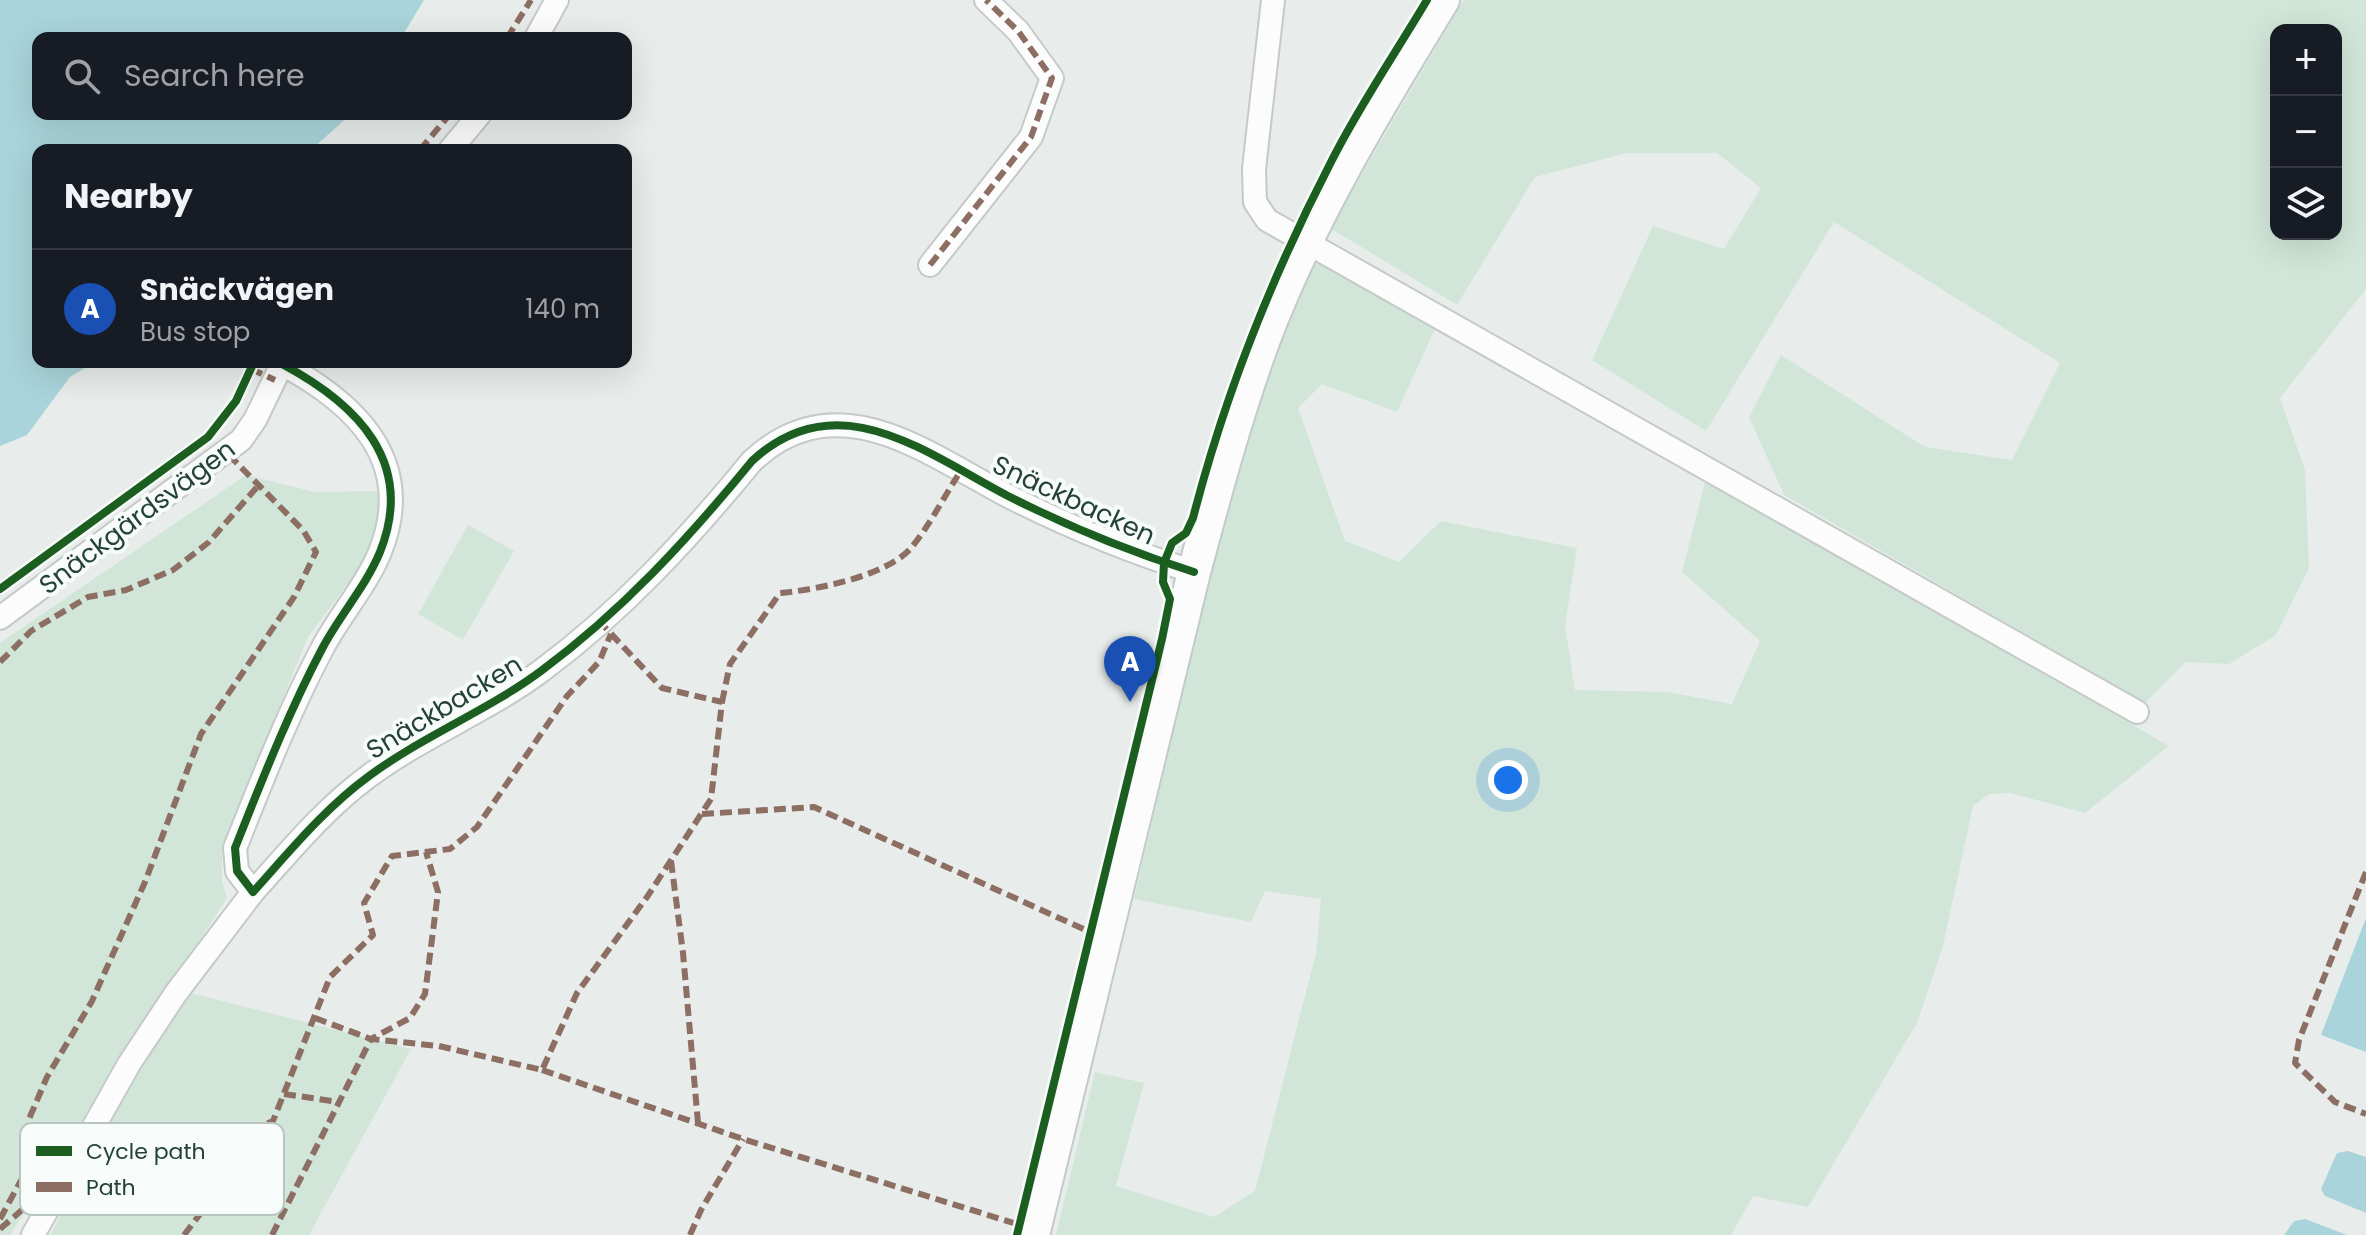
<!DOCTYPE html>
<meta charset="utf-8">
<style>
:root{--surface:#171b24;--page:#242831;--text:#f1f3f6;--muted:#9ea1a6;--line:#363941;--accent:#697e78}
body{margin:0;font-family:Poppins,sans-serif;background:var(--page);color:var(--text)}
.controls{position:absolute;right:24px;top:24px;display:grid;overflow:hidden;border-radius:16px;box-shadow:0 8px 32px #0002}
.controls button{width:72px;height:72px;display:grid;place-items:center;padding:0;border:0;border-bottom:2px solid var(--line);background:var(--surface);color:var(--text);font:40px sans-serif}
.you{position:absolute;left:1508px;top:780px;width:28px;height:28px;margin:-20px;border:6px solid #fff;border-radius:50%;background:#1a73e8;box-shadow:0 0 0 12px #1a73e833}
.badge{display:grid;place-items:center;width:52px;height:52px;border-radius:50%;background:var(--accent);color:#fff;font-size:26px;font-weight:700}
.pin{position:absolute;translate:-50% -66px;filter:drop-shadow(0 2px 4px #0008)}
.pin::after{content:'';position:absolute;top:42px;width:28px;height:24px;background:inherit;clip-path:polygon(0 0,100% 0,50% 100%)}
.list{margin:0;padding:0;list-style:none}
h2{display:flex;justify-content:space-between;align-items:center;height:104px;margin:0;padding:0 32px;font-size:34px}
h2 small{font-size:26px;font-weight:400;color:var(--muted)}
.list li{display:grid;grid-template-columns:52px 1fr auto;gap:24px;align-items:center;box-sizing:border-box;height:120px;padding:0 32px;border-top:2px solid var(--line)}
.list b{display:block;font-size:30px;white-space:nowrap}
.list p{margin:0;font-size:26px;white-space:nowrap;color:var(--muted)}
.list em{font-size:26px;font-style:normal;color:var(--muted)}
.icon{flex:none;width:44px;height:44px;fill:none;stroke:currentColor;stroke-width:2;stroke-linecap:round;stroke-linejoin:round}
.map{position:relative;flex:none;width:2366px;height:1235px;overflow:hidden}
.search{position:absolute;background:var(--surface);box-shadow:0 8px 32px #0002;left:32px;top:32px;width:600px;height:88px;display:flex;align-items:center;gap:20px;box-sizing:border-box;padding:0 28px;border-radius:16px;color:var(--muted);font-size:30px}
.panel{position:absolute;background:var(--surface);box-shadow:0 8px 32px #0002;left:32px;top:144px;width:600px;height:224px;border-radius:16px}
.map>svg:first-child{display:block}
.green{fill:#d1e6d8;fill-rule:evenodd}
.water{fill:#a9d4db}
.lines{fill:none;stroke-linecap:round;stroke-linejoin:round}
.minor-casing{stroke:#c5cac8;stroke-width:26}
.secondary-casing{stroke:#c3cbc8;stroke-width:36}
.minor{stroke:#fcfcfc;stroke-width:22}
.secondary{stroke:#fcfcfc;stroke-width:32}
.quiet{stroke:#8d6e63;stroke-width:6;stroke-dasharray:12 6;stroke-linecap:butt}
.cycleway-casing{stroke:#f7fbf9;stroke-width:13}
.cycleway{stroke:#1b5e20;stroke-width:8}
.labels{text-anchor:middle;dominant-baseline:central;stroke-width:8;stroke-linejoin:round;paint-order:stroke}
.street-label{font-size:26px;fill:#24423a;stroke:#f7fbf9}
.key{fill:#f7fbf9;stroke:#b8c4c0;stroke-width:2}
.key-label{font-size:22px;fill:#24423a}
</style>
<div class="map">
<svg width="2366" height="1235" viewBox="0 0 2366 1235">
<rect width="100%" height="100%" fill="#e8edeb"/>
<g class="green">
<path d="M 1464,0 L 2366,0 L 2366,289 L 2280,398 L 2305,470 L 2309,568 L 2276,635 L 2229,664 L 2186,662 L 2145,703 L 1784,495 L 1749,417 L 1781,355 L 1925,447 L 2012,460 L 2060,363 L 1834,222 L 1706,431 L 1592,360 L 1653,226 L 1724,249 L 1761,188 L 1717,153 L 1627,153 L 1535,177 L 1457,305 L 1330,228 ZM 2276,30 L 2336,30 L 2336,234 L 2276,234 Z"/>
<path d="M 1320,249 L 1440,318 L 1397,412 L 1322,384 L 1298,408 L 1345,541 L 1399,562 L 1441,521 L 1577,548 L 1565,626 L 1575,690 L 1667,692 L 1732,704 L 1760,641 L 1682,572 L 1706,478 L 2169,746 L 2085,813 L 2010,793 L 1989,794 L 1973,806 L 1943,946 L 1917,1023 L 1808,1207 L 1753,1196 L 1731,1235 L 1056,1235 L 1095,1072 L 1144,1083 L 1116,1186 L 1214,1217 L 1255,1191 L 1316,953 L 1321,899 L 1265,891 L 1251,922 L 1134,899 L 1206,591 L 1275,352 Z"/>
<path d="M 246,475 L 315,492 L 379,491 L 384,516 L 366,559 L 308,637 L 222,846 L 222,881 L 227,898 L 10,1235 L 0,1235 L 0,643 Z"/>
<path d="M 468,525 L 514,551 L 463,640 L 418,614 Z"/>
<path d="M 187,992 L 411,1049 L 309,1235 L 50,1235 L 137,1071 Z"/>
</g>
<g class="water">
<path d="M 0,0 L 424,0 L 401,38 L 38,38 L 38,114 L 351,114 L 311,150 L 38,150 L 38,362 L 95,362 L 70,377 L 27,435 L 0,446 Z"/>
<path d="M 2366,918 L 2366,1052 L 2321,1035 Z"/>
<path d="M 2348,1151 L 2366,1157 L 2366,1213 L 2325,1196 L 2321,1189 L 2337,1153 Z"/>
<path d="M 2305,1219 L 2347,1235 L 2284,1235 L 2294,1221 Z"/>
</g>
<g class="lines">
<g class="minor-casing">
<g id="minor">
<path d="M 1273,0 L 1254,169 L 1255,202 L 1267,220 L 2137,712"/>
<path d="M 536,38 L 557,0"/>
<path d="M 450,150 L 480,114"/>
<path d="M 930,265 L 1031,137 L 1052,78 L 1018,31 L 986,0"/>
<path d="M 282,364 C 357,404 416,462 380,552 C 366,586 340,615 323,647 C 289,711 262,780 235,848 L 237,871 L 253,892 C 290,851 324,809 369,776 C 423,736 487,711 541,671 C 622,611 688,539 752,461 C 838,381 927,454 1008,496 C 1067,526 1131,552 1194,572"/>
<path d="M 0,618 L 241,440 L 255,420 L 283,362"/>
<path d="M 33,1235 L 129,1064 L 176,993 L 253,892"/>
</g>
</g>
<g class="secondary-casing">
<path id="secondary" d="M 1033,1235 L 1194,572 C 1215,494 1236,415 1264,339 C 1309,220 1377,108 1443,0"/>
</g>
<use href="#minor" class="minor"/>
<use href="#secondary" class="secondary"/>
<g class="quiet">
<path d="M 507,38 L 531,0"/>
<path d="M 420,150 L 450,114"/>
<path d="M 930,265 L 1031,137 L 1052,78 L 1018,31 L 986,0"/>
<path d="M 251,369 L 275,380"/>
<path d="M 0,662 L 31,631 L 88,597 L 126,590 L 173,570 L 209,542 L 257,487"/>
<path d="M 722,702 L 730,664 L 780,593 C 815,590 888,576 912,547 C 931,523 945,495 962,469"/>
<path d="M 702,814 L 814,807 L 1090,932"/>
<path d="M 671,861 L 683,953 L 698,1123"/>
<path d="M 2366,872 L 2299,1040 L 2295,1063 L 2335,1102 L 2366,1114"/>
<path d="M 315,1018 L 371,1039 L 410,1018 L 425,994 L 438,892 L 426,852"/>
<path d="M 542,1070 L 743,1139 L 1020,1225"/>
<path d="M 284,1094 L 339,1102"/>
<path d="M 0,1219 L 25,1173 L 29,1119 L 47,1077 L 92,1001 L 145,882 L 201,734 L 294,597 L 316,552 L 303,530 L 226,452"/>
<path d="M 0,1229 L 30,1203 L 53,1199"/>
<path d="M 184,1235 L 220,1188 L 245,1133 L 273,1121 L 330,977 L 373,935 L 364,903 L 392,856 L 450,849 L 477,827 L 567,696 L 599,662 L 611,634"/>
<path d="M 272,1235 L 371,1039 L 439,1046 L 542,1070 L 577,993 L 647,897 L 711,799 L 722,702 L 662,688 L 601,623"/>
<path d="M 690,1235 L 701,1210 L 743,1139"/>
</g>
<g class="cycleway-casing">
<g id="cycleway">
<path d="M 282,364 C 357,404 416,462 380,552 C 366,586 340,615 323,647 C 289,711 262,780 235,848 L 237,871 L 253,892 C 290,851 324,809 369,776 C 423,736 487,711 541,671 C 622,611 688,539 752,461 C 838,381 927,454 1008,496 C 1067,526 1131,552 1194,572"/>
<path d="M 0,589 L 208,437 L 236,401 L 254,362"/>
<path d="M 1017,1235 L 1162,639 L 1170,599 L 1163,582 L 1164,563 L 1172,543 L 1186,533 L 1193,518 C 1225,394 1272,276 1331,162 C 1359,106 1395,54 1427,0"/>
</g>
</g>
<use href="#cycleway" class="cycleway"/>
</g>
<g class="labels">
<g class="street-label">
<text transform="translate(1074 500) rotate(25)">Snäckbacken</text>
<text transform="translate(137 517) rotate(-37)">Snäckgärdsvägen</text>
<text transform="translate(444 707) rotate(-31)">Snäckbacken</text>
</g>
</g>
<rect x="20" y="1123" width="264" height="92" rx="12" class="key"/>
<rect x="36" y="1146" width="36" height="10" fill="#1b5e20"/>
<rect x="36" y="1182" width="36" height="10" fill="#8d6e63"/>
<g class="key-label">
<text x="86" y="1159">Cycle path</text>
<text x="86" y="1195">Path</text>
</g>
</svg>
<div class="controls">
<button>+</button>
<button>−</button>
<button><svg class="icon" aria-label="layers" viewBox="0 0 24 24"><path d="M12 4l9 5-9 5-9-5zM3 14l9 5 9-5"/></svg></button>
</div>
<div class="you"></div>
<div class="pin badge" style="left:1130px;top:702px;background:#1a4fb4">A</div>
<div class="search"><svg class="icon" aria-label="search" viewBox="0 0 24 24"><circle cx="10" cy="10" r="6"/><path d="M15 15l6 6"/></svg>Search here</div>
<section class="panel">
<h2>Nearby<small></small></h2>
<ul class="list">
<li><span class="badge" style="background:#1a4fb4">A</span><div><b>Snäckvägen</b><p>Bus stop</p></div><em>140 m</em></li>
</ul>
</section>
</div>
